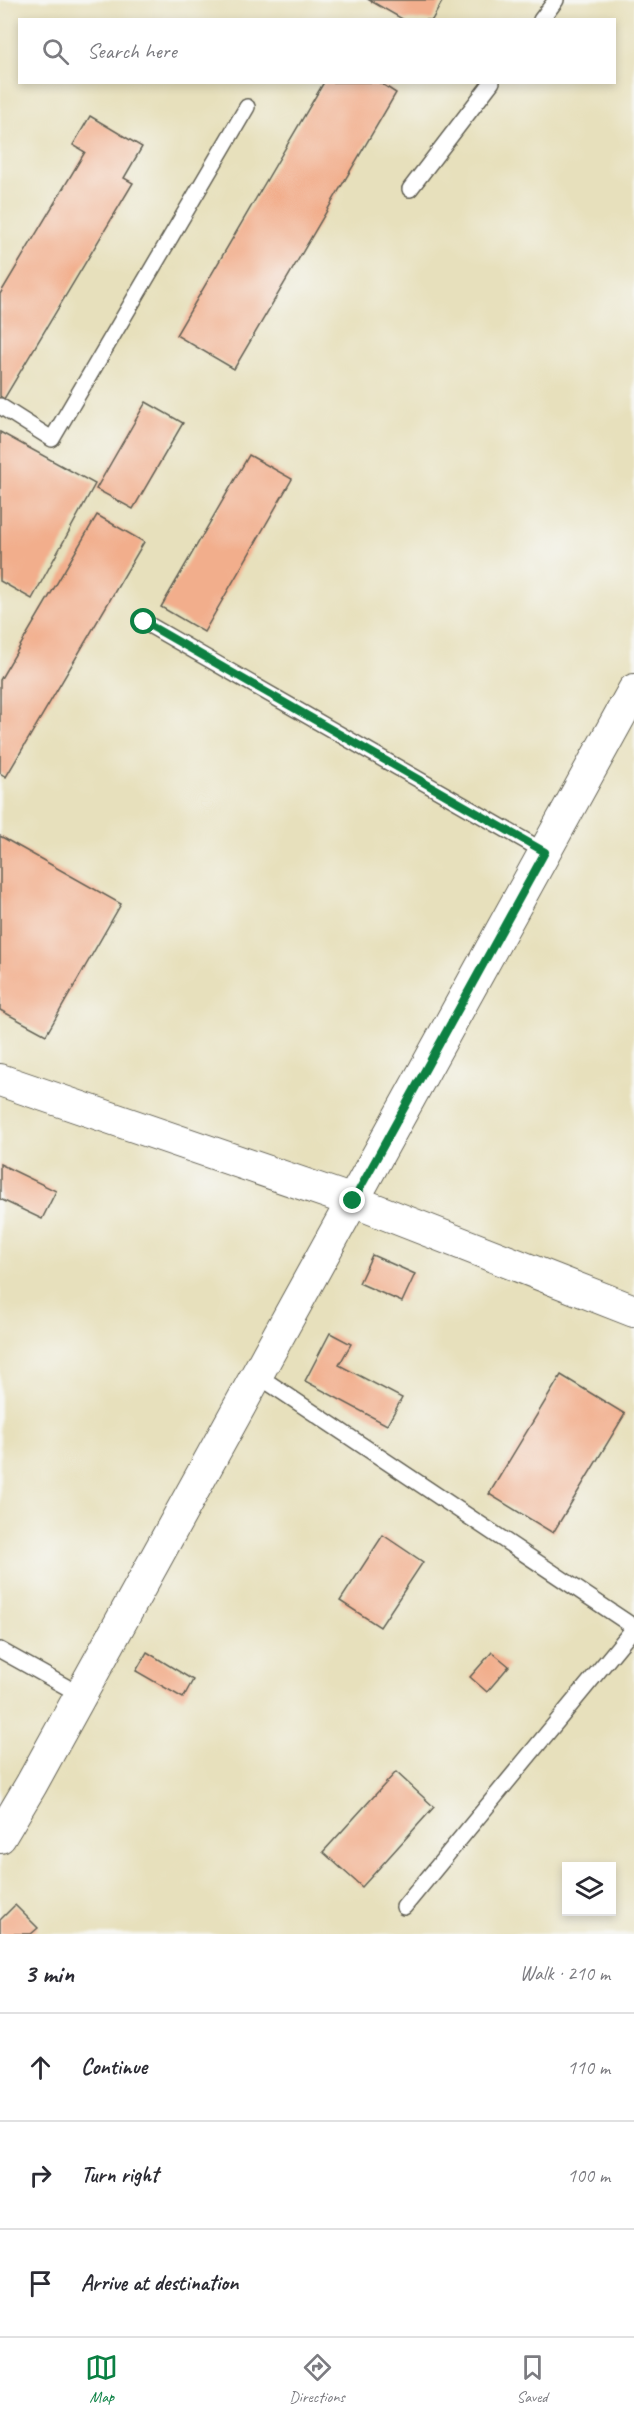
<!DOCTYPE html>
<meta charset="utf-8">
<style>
:root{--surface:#fff;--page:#f7f7f7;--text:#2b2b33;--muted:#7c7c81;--line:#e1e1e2;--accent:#0b8043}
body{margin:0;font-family:Caveat,sans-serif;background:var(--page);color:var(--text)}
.controls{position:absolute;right:18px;bottom:18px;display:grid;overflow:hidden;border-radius:0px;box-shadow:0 3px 9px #0003}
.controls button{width:54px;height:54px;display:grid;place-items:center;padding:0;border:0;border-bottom:2px solid var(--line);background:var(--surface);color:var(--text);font:30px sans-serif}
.stop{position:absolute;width:18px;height:18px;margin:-14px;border:4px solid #0b8043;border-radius:50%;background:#fff}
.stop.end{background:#0b8043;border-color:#fff;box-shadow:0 2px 6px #0008}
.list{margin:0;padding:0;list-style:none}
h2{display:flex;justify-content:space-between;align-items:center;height:78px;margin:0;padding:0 24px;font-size:26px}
h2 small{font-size:20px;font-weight:400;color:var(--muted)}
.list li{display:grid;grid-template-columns:39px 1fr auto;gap:18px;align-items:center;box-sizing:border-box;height:108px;padding:0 24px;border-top:2px solid var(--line)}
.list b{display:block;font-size:22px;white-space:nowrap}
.list em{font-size:20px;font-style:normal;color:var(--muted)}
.icon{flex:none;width:33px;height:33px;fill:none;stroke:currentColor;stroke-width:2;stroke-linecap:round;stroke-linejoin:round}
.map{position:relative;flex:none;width:634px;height:1934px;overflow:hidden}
.search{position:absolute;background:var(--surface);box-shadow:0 3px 9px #0003;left:18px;right:18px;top:18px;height:66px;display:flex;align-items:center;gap:15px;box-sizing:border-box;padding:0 21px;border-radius:0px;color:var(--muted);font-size:22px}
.sheet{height:402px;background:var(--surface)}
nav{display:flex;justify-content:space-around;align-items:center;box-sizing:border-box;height:84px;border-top:2px solid var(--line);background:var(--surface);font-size:16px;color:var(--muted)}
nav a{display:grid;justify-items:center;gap:3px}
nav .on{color:var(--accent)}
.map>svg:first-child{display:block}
.building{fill:#f2ae8c}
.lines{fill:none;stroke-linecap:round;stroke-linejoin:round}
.lane-casing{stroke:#636154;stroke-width:18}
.street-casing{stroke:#636154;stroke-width:34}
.lane{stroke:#fff;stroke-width:15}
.street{stroke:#fff;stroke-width:32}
.route{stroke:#0b8043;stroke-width:8}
</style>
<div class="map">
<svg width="634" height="1934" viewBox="0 0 634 1934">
<rect width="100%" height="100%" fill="#f6f6f2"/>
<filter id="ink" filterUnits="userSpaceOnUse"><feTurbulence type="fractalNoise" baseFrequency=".0167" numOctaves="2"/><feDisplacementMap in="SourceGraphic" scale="12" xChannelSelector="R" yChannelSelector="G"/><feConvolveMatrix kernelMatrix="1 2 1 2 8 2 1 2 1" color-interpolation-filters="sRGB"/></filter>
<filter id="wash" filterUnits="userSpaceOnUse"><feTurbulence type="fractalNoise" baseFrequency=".008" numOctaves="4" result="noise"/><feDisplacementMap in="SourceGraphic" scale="24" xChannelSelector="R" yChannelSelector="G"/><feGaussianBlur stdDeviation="1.35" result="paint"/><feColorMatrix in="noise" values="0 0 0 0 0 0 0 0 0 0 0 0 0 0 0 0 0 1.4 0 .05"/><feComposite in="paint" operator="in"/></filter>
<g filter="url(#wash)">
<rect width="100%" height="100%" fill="#e7e0bc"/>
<g id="blocks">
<g class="building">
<path d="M 369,0 L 443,0 L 432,20 L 404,20 Z"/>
<path d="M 324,82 L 379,82 L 396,93 L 234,369 L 176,335 Z"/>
<path d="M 90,116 L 142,147 L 124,178 L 133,183 L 4,399 L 0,396 L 0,294 L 85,152 L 73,145 Z"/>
<path d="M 146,402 L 183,423 L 133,509 L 96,489 Z"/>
<path d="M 0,432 L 95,484 L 32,599 L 0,581 Z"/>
<path d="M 249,455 L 292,479 L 204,632 L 161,607 Z"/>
<path d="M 97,515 L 144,542 L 6,777 L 0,773 L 0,680 Z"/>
<path d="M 0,836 L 121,904 L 46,1035 L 0,1010 Z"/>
<path d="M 0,1164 L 56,1191 L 42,1219 L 0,1199 Z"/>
<path d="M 372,1255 L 415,1274 L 402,1302 L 359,1283 Z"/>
<path d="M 330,1333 L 351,1344 L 339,1365 L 402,1398 L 387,1425 L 305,1381 Z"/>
<path d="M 561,1375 L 625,1414 L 553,1533 L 489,1494 Z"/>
<path d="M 383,1535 L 423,1562 L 380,1627 L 340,1601 Z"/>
<path d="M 147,1652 L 193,1680 L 183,1698 L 136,1671 Z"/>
<path d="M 492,1652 L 509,1666 L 487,1692 L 470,1677 Z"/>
<path d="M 396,1772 L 434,1807 L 362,1887 L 323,1852 Z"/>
<path d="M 15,1905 L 38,1928 L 31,1934 L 0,1934 L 0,1920 Z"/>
</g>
</g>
</g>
<g filter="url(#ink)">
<use href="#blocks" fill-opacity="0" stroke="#636154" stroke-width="1.5"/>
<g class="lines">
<g class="lane-casing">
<g id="lane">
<path d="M 541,20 L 556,0"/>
<path d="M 410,189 L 492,82"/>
<path d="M 0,406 L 52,439 L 247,107"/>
<path d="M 144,622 L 545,852"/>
<path d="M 257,1375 L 634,1627"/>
<path d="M 0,1650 L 81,1695"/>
<path d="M 404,1907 L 634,1628"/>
</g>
</g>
<g class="street-casing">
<g id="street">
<path d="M 0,1080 L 353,1201 L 634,1311"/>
<path d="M 0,1837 L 31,1785 L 634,690"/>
</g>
</g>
<use href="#lane" class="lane"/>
<use href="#street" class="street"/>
</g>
</g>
<g class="lines" filter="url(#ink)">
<path class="route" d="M 144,622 L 545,852 L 353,1201"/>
</g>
</svg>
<div class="controls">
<button><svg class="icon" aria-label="layers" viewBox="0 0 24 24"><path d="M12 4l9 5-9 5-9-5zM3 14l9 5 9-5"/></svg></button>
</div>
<div class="stop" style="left:144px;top:622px"></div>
<div class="stop end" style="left:353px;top:1201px"></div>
<div class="search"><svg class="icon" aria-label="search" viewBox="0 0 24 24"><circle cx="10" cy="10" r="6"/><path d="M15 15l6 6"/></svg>Search here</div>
</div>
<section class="sheet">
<h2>3 min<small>Walk · 210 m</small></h2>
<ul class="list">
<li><svg class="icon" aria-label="ahead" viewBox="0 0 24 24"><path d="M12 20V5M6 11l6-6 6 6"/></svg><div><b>Continue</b></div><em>110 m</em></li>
<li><svg class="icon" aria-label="right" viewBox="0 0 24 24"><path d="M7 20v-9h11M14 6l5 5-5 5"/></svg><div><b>Turn right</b></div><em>100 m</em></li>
<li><svg class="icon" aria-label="arrive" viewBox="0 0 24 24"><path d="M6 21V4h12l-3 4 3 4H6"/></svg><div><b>Arrive at destination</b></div></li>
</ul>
</section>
<nav>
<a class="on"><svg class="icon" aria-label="map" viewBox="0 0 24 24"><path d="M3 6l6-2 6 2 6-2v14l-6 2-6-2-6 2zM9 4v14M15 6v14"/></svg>Map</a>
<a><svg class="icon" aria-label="directions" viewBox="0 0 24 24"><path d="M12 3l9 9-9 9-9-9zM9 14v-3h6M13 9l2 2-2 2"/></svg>Directions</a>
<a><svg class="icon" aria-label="saved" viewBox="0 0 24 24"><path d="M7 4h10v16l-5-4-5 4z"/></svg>Saved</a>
</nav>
